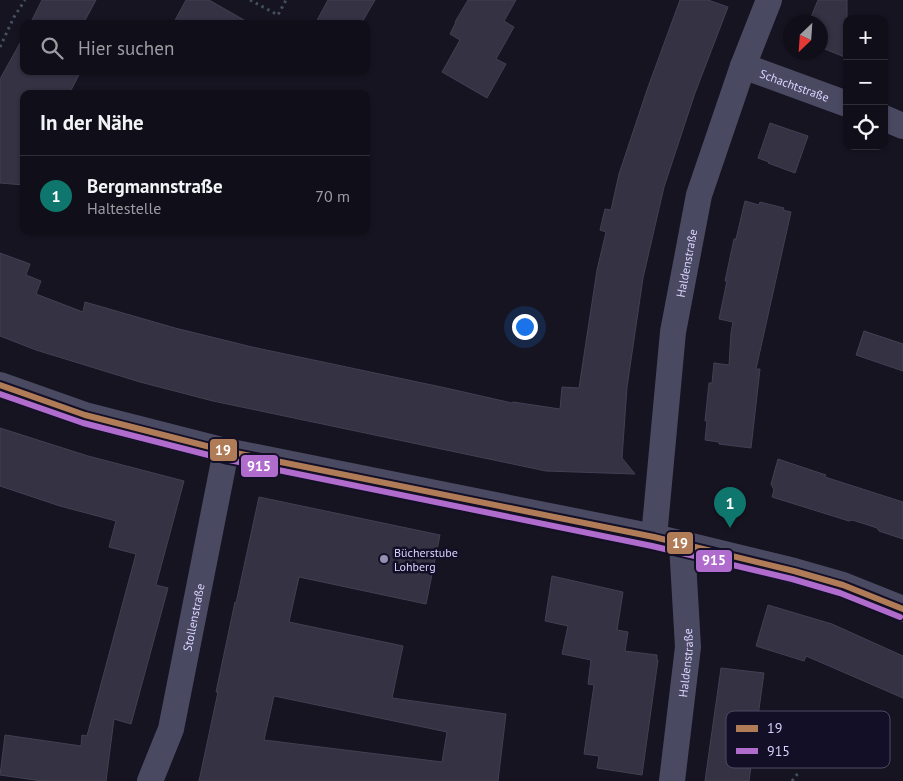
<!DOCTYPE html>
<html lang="de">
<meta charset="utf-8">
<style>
:root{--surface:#100f19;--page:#191822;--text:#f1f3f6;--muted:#9c9ca2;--line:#302f38;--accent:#0f766e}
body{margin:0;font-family:"PT Sans",sans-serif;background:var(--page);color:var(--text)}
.controls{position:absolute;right:15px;top:15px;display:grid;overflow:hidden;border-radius:10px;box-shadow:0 1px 4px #0004}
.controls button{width:45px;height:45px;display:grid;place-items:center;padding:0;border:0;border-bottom:1px solid var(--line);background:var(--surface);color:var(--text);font:25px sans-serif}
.compass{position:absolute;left:783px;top:15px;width:45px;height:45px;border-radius:50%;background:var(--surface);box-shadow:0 1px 4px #0004;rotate:205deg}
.you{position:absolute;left:524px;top:326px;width:18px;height:18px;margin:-12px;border:4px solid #fff;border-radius:50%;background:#1a73e8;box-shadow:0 0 0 8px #1a73e833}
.badge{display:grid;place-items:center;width:32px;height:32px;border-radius:50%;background:var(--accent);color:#fff;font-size:16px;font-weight:700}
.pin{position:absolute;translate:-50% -41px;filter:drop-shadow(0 1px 2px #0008)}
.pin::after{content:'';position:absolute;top:26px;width:18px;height:15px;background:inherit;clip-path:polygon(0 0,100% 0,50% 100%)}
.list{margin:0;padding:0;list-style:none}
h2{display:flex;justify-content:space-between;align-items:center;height:65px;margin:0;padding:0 20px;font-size:21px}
h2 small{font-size:16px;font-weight:400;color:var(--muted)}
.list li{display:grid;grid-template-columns:32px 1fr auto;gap:15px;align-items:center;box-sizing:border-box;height:80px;padding:0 20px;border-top:1px solid var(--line)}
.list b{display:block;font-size:19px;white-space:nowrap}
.list p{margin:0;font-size:16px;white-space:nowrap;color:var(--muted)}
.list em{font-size:16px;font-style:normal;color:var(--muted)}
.icon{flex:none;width:28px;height:28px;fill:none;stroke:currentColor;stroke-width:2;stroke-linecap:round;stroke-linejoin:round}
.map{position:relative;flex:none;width:903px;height:781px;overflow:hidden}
.search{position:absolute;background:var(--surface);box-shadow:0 1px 4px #0004;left:20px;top:20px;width:350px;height:55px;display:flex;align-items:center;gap:12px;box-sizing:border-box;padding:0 18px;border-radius:10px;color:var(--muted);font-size:19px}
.panel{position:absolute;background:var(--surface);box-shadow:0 1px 4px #0004;left:20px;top:90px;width:350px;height:145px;border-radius:10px}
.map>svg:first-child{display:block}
.building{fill:#343243;stroke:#433f54;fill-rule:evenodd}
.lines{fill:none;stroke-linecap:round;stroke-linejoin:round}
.path{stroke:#44505f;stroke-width:3;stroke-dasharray:2.5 4;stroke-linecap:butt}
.minor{stroke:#4a4962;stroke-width:26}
.bus-1-casing{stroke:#130f26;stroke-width:10}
.bus-2-casing{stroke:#130f26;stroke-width:10}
.bus-1{stroke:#b07c57;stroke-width:6}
.bus-2{stroke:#b06ccc;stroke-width:6}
.poi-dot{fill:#9591b1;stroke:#130f26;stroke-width:2}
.labels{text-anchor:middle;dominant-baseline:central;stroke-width:5;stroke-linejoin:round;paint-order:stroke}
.street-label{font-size:12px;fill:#d9d4ff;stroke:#130f26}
.poi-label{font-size:12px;fill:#d9d4ff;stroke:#130f26;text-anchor:start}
.key{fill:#130f26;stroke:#4e4a67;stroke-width:1}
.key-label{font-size:14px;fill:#d9d4ff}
.line-badge{stroke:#130f26;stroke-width:2}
.badge-label{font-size:14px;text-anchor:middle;font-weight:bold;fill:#fff}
</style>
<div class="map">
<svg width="903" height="781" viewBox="0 0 903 781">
<rect width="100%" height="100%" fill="#161421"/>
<g class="building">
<path d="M 42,0 L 96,0 L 83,24 L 30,24 Z"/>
<path d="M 186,0 L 209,0 L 251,24 L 173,24 Z"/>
<path d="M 328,0 L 375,0 L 361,24 L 315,24 Z"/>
<path d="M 468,0 L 516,0 L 504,21 L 514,27 L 496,59 L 506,64 L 487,98 L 442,72 L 460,40 L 450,34 L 456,22 L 455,22 Z"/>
<path d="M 680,0 L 708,0 L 728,7 L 695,93 L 664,187 L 643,278 L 627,387 L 622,458 L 635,474 L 546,471 L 213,401 L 140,382 L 36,350 L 0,336 L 0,253 L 30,264 L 26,275 L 41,281 L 36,294 L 83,312 L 85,302 L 175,328 L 252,347 L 446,388 L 512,403 L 513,402 L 560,409 L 562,387 L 579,388 L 597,270 L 606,232 L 600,230 L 605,209 L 611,210 L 619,174 L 647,90 Z"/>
<path d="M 818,0 L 847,0 L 847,58 L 820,47 L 820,22 L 809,22 Z"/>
<path d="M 24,36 L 24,71 L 81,71 L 69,94 L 24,94 L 24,185 L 0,183 L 0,79 Z"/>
<path d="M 770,123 L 808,136 L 795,173 L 768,163 L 769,162 L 758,158 Z"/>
<path d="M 745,201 L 759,205 L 760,202 L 784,208 L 783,210 L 791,212 L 756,369 L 760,369 L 751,448 L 719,444 L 719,442 L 705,440 L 707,421 L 705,421 L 709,383 L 712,383 L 714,363 L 729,365 L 731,333 L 733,322 L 719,319 L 727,281 L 725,281 L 734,239 L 736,239 Z"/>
<path d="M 864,331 L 903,344 L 903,371 L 856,355 Z"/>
<path d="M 0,428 L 88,456 L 184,481 L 156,585 L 168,588 L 131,724 L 114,719 L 106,781 L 42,781 L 0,775 L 5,735 L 81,746 L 82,735 L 87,736 L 136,554 L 109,547 L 116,521 L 60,506 L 0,486 Z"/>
<path d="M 778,459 L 826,475 L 825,477 L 903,502 L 903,539 L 879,531 L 877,528 L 865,524 L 852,520 L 849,521 L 772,497 L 774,490 L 771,484 Z"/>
<path d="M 259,497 L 440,535 L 426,604 L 299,577 L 289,622 L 403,646 L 392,698 L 506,714 L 498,781 L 199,781 L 218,692 L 216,692 L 235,602 L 236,603 ZM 274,696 L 447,732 L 442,762 L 264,740 Z"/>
<path d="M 552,576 L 623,592 L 617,630 L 628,632 L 625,651 L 657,655 L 657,660 L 658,660 L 642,775 L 597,768 L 599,756 L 584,754 L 594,685 L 588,684 L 591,660 L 562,654 L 568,626 L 545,621 Z"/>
<path d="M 768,605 L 832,624 L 903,656 L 903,698 L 806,656 L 804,661 L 756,646 Z"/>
<path d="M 721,668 L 764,673 L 749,781 L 705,781 Z"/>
</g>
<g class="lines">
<g class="path">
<path d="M 250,0 L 278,15 L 286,0"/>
<path d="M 0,47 L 14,17 L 25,0"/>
<path d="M 792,781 L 799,772"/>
</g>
<g class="minor">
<path id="s1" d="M 743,66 L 847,104"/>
<path d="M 884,118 L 903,126"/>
<path d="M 0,385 L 85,415 L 226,451 L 654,537 L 794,571 L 843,585 L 903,609"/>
<path id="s2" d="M 654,537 L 673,332 L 699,195 L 743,66 L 769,0"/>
<path id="s3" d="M 150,781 L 171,729 L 226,451"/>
<path id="s4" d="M 672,781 L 688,647 L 682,544"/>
</g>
<g class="bus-1-casing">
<path id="bus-1" d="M 0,385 L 85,415 L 226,451 L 654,537 L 794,571 L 843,585 L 903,609"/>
</g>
<g class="bus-2-casing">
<path id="bus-2" d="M 0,394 L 83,423 L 224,459 L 652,546 L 792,579 L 840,593 L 900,617"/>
</g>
<use href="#bus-1" class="bus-1"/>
<use href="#bus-2" class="bus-2"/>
</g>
<circle class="poi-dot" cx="384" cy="559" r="5"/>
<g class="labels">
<g class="street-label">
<text stroke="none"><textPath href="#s1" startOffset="55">Schachtstraße</textPath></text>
<text stroke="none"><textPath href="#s2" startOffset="276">Haldenstraße</textPath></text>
<text stroke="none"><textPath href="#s3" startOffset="170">Stollenstraße</textPath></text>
<text stroke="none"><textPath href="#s4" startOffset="119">Haldenstraße</textPath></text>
</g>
<g class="poi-label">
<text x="394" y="552">Bücherstube<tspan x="394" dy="14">Lohberg</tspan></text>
</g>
</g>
<rect x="726" y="711" width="164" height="57" rx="8" class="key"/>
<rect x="736" y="725" width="22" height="7" fill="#b07c57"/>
<rect x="736" y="748" width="22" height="6" fill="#b06ccc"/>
<g class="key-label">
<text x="767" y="733">19</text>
<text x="767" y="756">915</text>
</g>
<g class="line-badge">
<rect x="209" y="438" width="29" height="24" rx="5" fill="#b07c57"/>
<rect x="240" y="454" width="39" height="24" rx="5" fill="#b06ccc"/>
<rect x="666" y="531" width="28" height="24" rx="5" fill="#b07c57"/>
<rect x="695" y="549" width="38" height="24" rx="5" fill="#b06ccc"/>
</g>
<g class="badge-label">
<text x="223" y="455">19</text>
<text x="259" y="471">915</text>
<text x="680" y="548">19</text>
<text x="714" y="565">915</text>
</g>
</svg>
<div class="controls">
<button>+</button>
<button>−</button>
<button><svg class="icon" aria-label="locate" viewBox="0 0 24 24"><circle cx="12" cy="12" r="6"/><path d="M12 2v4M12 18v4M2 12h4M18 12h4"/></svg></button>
</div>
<svg class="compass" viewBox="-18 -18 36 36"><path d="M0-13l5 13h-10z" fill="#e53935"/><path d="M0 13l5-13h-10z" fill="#9c9ca2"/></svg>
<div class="you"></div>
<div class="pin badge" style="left:730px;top:528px">1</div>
<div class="search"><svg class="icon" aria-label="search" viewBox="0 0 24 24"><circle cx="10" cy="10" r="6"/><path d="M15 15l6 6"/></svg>Hier suchen</div>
<section class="panel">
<h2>In der Nähe<small></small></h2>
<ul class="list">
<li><span class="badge">1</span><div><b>Bergmannstraße</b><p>Haltestelle</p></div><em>70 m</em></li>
</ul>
</section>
</div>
